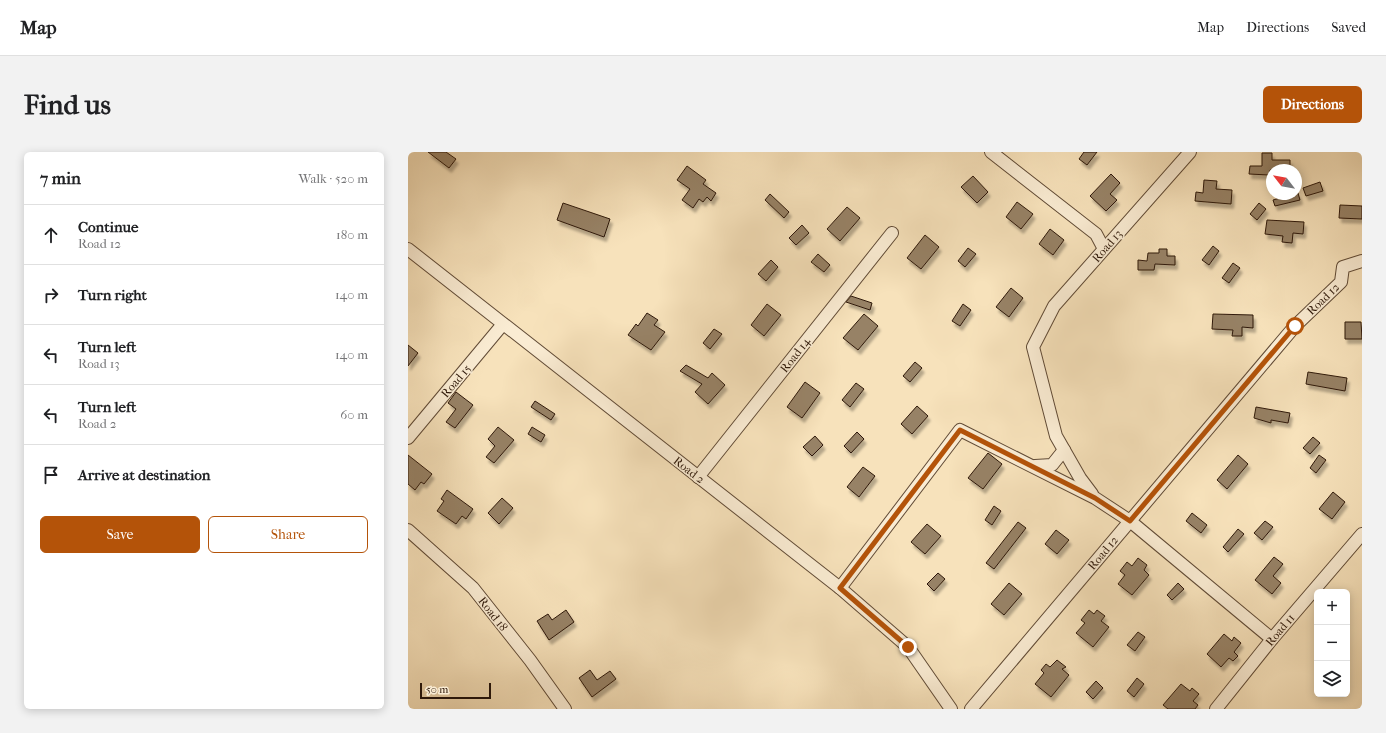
<!DOCTYPE html>
<meta charset="utf-8">
<style>
:root{--surface:#fff;--page:#f2f2f2;--text:#202124;--muted:#757577;--line:#e0e0e0;--accent:#b45309}
body{margin:0;font-family:"IM FELL French Canon",serif;background:var(--page);color:var(--text)}
.controls{position:absolute;right:12px;bottom:12px;display:grid;overflow:hidden;border-radius:6px;box-shadow:0 2px 10px #0003}
.controls button{width:36px;height:36px;display:grid;place-items:center;padding:0;border:0;border-bottom:1px solid var(--line);background:var(--surface);color:var(--text);font:20px sans-serif}
.compass{position:absolute;left:858px;top:12px;width:36px;height:36px;border-radius:50%;background:var(--surface);box-shadow:0 2px 10px #0003;rotate:301deg}
.scale{position:absolute;left:12px;bottom:10px;width:71px;box-sizing:border-box;padding-left:4px;border:2px solid #2f190a;border-top:0;font-size:11px;line-height:14px;white-space:nowrap;color:#2f190a;-webkit-text-stroke:3px #faecd3;paint-order:stroke}
.stop{position:absolute;width:12px;height:12px;margin:-9px;border:3px solid #b45309;border-radius:50%;background:#fff}
.stop.end{background:#b45309;border-color:#fff;box-shadow:0 1px 4px #0008}
.list{margin:0;padding:0;list-style:none}
h2{display:flex;justify-content:space-between;align-items:center;height:52px;margin:0;padding:0 16px;font-size:17px}
h2 small{font-size:13px;font-weight:400;color:var(--muted)}
.list li{display:grid;grid-template-columns:26px 1fr auto;gap:12px;align-items:center;box-sizing:border-box;height:60px;padding:0 16px;border-top:1px solid var(--line)}
.list b{display:block;font-size:15px;white-space:nowrap}
.list p{margin:0;font-size:13px;white-space:nowrap;color:var(--muted)}
.list em{font-size:13px;font-style:normal;color:var(--muted)}
.actions{display:flex;gap:8px;padding:12px 16px}
.actions a{flex:1;padding:9px 0;border:1px solid var(--accent);border-radius:6px;text-align:center;font-size:14px;color:var(--accent)}
.actions .main{background:var(--accent);color:#fff}
.icon{flex:none;width:22px;height:22px;fill:none;stroke:currentColor;stroke-width:2;stroke-linecap:round;stroke-linejoin:round}
.map{position:relative;flex:none;width:954px;height:557px;overflow:hidden;border-radius:6px}
header{display:flex;align-items:center;gap:24px;box-sizing:border-box;height:56px;padding:0 20px;background:var(--surface);border-bottom:1px solid var(--line)}
header strong{font-size:19px}
nav{display:flex;gap:22px;margin-inline-start:auto;font-size:14px}
.intro{display:flex;align-items:center;justify-content:space-between;box-sizing:border-box;height:96px;padding:0 24px}
h1{margin:0;font-size:28px}
.button{padding:10px 18px;border-radius:6px;background:var(--accent);color:#fff;font-size:14px;font-weight:700}
main{display:flex;gap:24px;padding:0 24px}
aside{flex:1;background:var(--surface);border-radius:6px;box-shadow:0 2px 10px #0003}
.map>svg:first-child{display:block}
.building{fill:#978266;stroke:#2f190a;filter:url(#shadow)}
.lines{fill:none;stroke-linecap:round;stroke-linejoin:round}
.minor-casing{stroke:#614b36;stroke-width:14}
.minor{stroke:#faecd3;stroke-width:12}
.route{stroke:#b45309;stroke-width:5}
.labels{text-anchor:middle;dominant-baseline:central;stroke-width:3;stroke-linejoin:round;paint-order:stroke}
.street-label{font-size:12px;fill:#2f190a;stroke:#faecd3}
</style>
<header>
<strong>Map</strong>
<nav><a>Map</a><a>Directions</a><a>Saved</a></nav>
</header>
<div class="intro"><h1>Find us</h1><a class="button">Directions</a></div>
<main>
<aside>
<h2>7 min<small>Walk · 520 m</small></h2>
<ul class="list">
<li><svg class="icon" aria-label="ahead" viewBox="0 0 24 24"><path d="M12 20V5M6 11l6-6 6 6"/></svg><div><b>Continue</b><p>Road 12</p></div><em>180 m</em></li>
<li><svg class="icon" aria-label="right" viewBox="0 0 24 24"><path d="M7 20v-9h11M14 6l5 5-5 5"/></svg><div><b>Turn right</b></div><em>140 m</em></li>
<li><svg class="icon" aria-label="left" viewBox="0 0 24 24"><path d="M17 20v-9H6M10 6l-5 5 5 5"/></svg><div><b>Turn left</b><p>Road 13</p></div><em>140 m</em></li>
<li><svg class="icon" aria-label="left" viewBox="0 0 24 24"><path d="M17 20v-9H6M10 6l-5 5 5 5"/></svg><div><b>Turn left</b><p>Road 2</p></div><em>60 m</em></li>
<li><svg class="icon" aria-label="arrive" viewBox="0 0 24 24"><path d="M6 21V4h12l-3 4 3 4H6"/></svg><div><b>Arrive at destination</b></div></li>
</ul>
<div class="actions"><a class="main">Save</a><a>Share</a></div>
</aside>
<div class="map">
<svg width="954" height="557" viewBox="0 0 954 557">
<defs>
<filter id="shadow"><feDropShadow dx="2.5" dy="4.5" stdDeviation="1" flood-color="#0004"/></filter>
</defs>
<rect width="100%" height="100%" fill="#f7e2bb"/>
<filter id="stains"><feTurbulence type="fractalNoise" baseFrequency=".005" numOctaves="4"/><feColorMatrix values="0 0 0 0 .2 0 0 0 0 .09 0 0 0 0 .02 0 0 0 .5 -.17"/></filter>
<radialGradient id="worn" r=".72"><stop offset=".6" stop-color="#630" stop-opacity="0"/><stop offset="1" stop-color="#630" stop-opacity=".3"/></radialGradient>
<g class="building">
<path d="M 20,0 L 38,0 L 48,7 L 41,16 Z"/>
<path d="M 676,0 L 689,0 L 679,13 L 671,7 Z"/>
<path d="M 854,1 L 864,1 L 864,8 L 882,8 L 882,18 L 862,18 L 861,23 L 841,22 L 842,14 L 854,14 Z"/>
<path d="M 279,14 L 298,28 L 295,32 L 308,41 L 303,49 L 299,45 L 295,50 L 291,47 L 285,56 L 274,48 L 282,37 L 269,28 Z"/>
<path d="M 703,22 L 712,31 L 702,42 L 709,48 L 698,59 L 682,44 Z"/>
<path d="M 565,24 L 580,40 L 569,51 L 553,35 Z"/>
<path d="M 796,28 L 809,29 L 808,37 L 824,38 L 823,52 L 787,49 L 788,40 L 795,41 Z"/>
<path d="M 912,30 L 915,39 L 898,44 L 895,36 Z"/>
<path d="M 890,41 L 892,48 L 867,54 L 865,48 Z"/>
<path d="M 362,42 L 381,60 L 376,66 L 357,48 Z"/>
<path d="M 609,50 L 625,62 L 613,77 L 598,65 Z"/>
<path d="M 155,51 L 202,67 L 196,85 L 149,68 Z"/>
<path d="M 851,51 L 858,57 L 849,68 L 842,62 Z"/>
<path d="M 932,53 L 954,54 L 954,67 L 931,66 Z"/>
<path d="M 439,55 L 452,66 L 432,89 L 419,77 Z"/>
<path d="M 859,68 L 896,70 L 895,82 L 885,81 L 884,91 L 874,90 L 875,84 L 857,82 Z"/>
<path d="M 394,73 L 401,81 L 388,93 L 381,86 Z"/>
<path d="M 642,77 L 656,88 L 645,103 L 631,92 Z"/>
<path d="M 517,83 L 531,95 L 513,117 L 499,106 Z"/>
<path d="M 805,94 L 811,99 L 801,113 L 794,108 Z"/>
<path d="M 560,96 L 568,102 L 557,115 L 550,109 Z"/>
<path d="M 751,97 L 759,97 L 759,104 L 767,104 L 767,113 L 747,112 L 746,118 L 730,118 L 730,108 L 739,109 L 740,101 L 751,101 Z"/>
<path d="M 410,102 L 422,113 L 416,120 L 403,110 Z"/>
<path d="M 363,108 L 370,115 L 358,129 L 350,122 Z"/>
<path d="M 825,111 L 832,116 L 821,131 L 814,126 Z"/>
<path d="M 603,136 L 615,146 L 601,165 L 588,155 Z"/>
<path d="M 443,144 L 464,151 L 462,158 L 438,150 Z"/>
<path d="M 359,152 L 373,163 L 356,184 L 343,173 Z"/>
<path d="M 555,152 L 563,158 L 552,174 L 544,169 Z"/>
<path d="M 239,161 L 250,168 L 246,173 L 257,180 L 243,198 L 220,183 L 228,172 L 230,174 Z"/>
<path d="M 456,162 L 470,174 L 450,198 L 435,186 Z"/>
<path d="M 805,162 L 845,163 L 845,176 L 834,175 L 834,184 L 824,184 L 825,178 L 804,177 Z"/>
<path d="M 937,170 L 953,170 L 954,187 L 937,187 Z"/>
<path d="M 306,177 L 314,182 L 302,197 L 295,191 Z"/>
<path d="M 0,193 L 10,201 L 0,214 Z"/>
<path d="M 507,210 L 514,216 L 502,230 L 495,224 Z"/>
<path d="M 278,213 L 300,226 L 304,221 L 317,233 L 300,252 L 287,240 L 294,232 L 272,219 Z"/>
<path d="M 900,220 L 939,226 L 937,239 L 898,232 Z"/>
<path d="M 397,230 L 412,241 L 394,266 L 379,255 Z"/>
<path d="M 448,231 L 456,237 L 442,255 L 434,248 Z"/>
<path d="M 48,240 L 65,253 L 47,276 L 38,270 L 48,257 L 40,251 Z"/>
<path d="M 127,249 L 147,262 L 143,268 L 123,255 Z"/>
<path d="M 509,254 L 520,264 L 504,282 L 493,272 Z"/>
<path d="M 848,255 L 882,261 L 880,271 L 863,268 L 863,271 L 846,266 Z"/>
<path d="M 90,275 L 106,288 L 86,311 L 78,305 L 87,294 L 80,287 Z"/>
<path d="M 124,275 L 137,283 L 133,290 L 120,282 Z"/>
<path d="M 449,280 L 456,287 L 443,301 L 436,294 Z"/>
<path d="M 407,284 L 415,293 L 404,304 L 395,295 Z"/>
<path d="M 905,285 L 912,291 L 902,302 L 895,296 Z"/>
<path d="M 580,301 L 594,312 L 575,337 L 560,326 Z"/>
<path d="M 0,303 L 24,322 L 16,332 L 13,330 L 7,338 L 0,332 Z"/>
<path d="M 830,303 L 840,312 L 819,337 L 809,328 Z"/>
<path d="M 911,303 L 918,308 L 908,321 L 902,316 Z"/>
<path d="M 455,315 L 467,324 L 451,345 L 439,335 Z"/>
<path d="M 39,338 L 65,357 L 58,367 L 54,364 L 48,372 L 29,359 L 36,349 L 33,347 Z"/>
<path d="M 925,340 L 937,350 L 924,367 L 911,357 Z"/>
<path d="M 94,346 L 105,356 L 91,372 L 80,361 Z"/>
<path d="M 586,354 L 593,359 L 584,373 L 577,368 Z"/>
<path d="M 784,361 L 799,373 L 793,381 L 778,369 Z"/>
<path d="M 857,369 L 865,375 L 854,388 L 846,381 Z"/>
<path d="M 610,370 L 618,376 L 586,417 L 578,411 Z"/>
<path d="M 519,372 L 533,384 L 517,402 L 503,390 Z"/>
<path d="M 830,377 L 836,382 L 820,400 L 815,395 Z"/>
<path d="M 648,378 L 661,388 L 649,402 L 637,392 Z"/>
<path d="M 866,405 L 875,412 L 865,424 L 873,431 L 864,442 L 847,428 Z"/>
<path d="M 730,406 L 739,413 L 736,418 L 741,423 L 724,443 L 710,432 L 717,423 L 712,419 L 719,410 L 724,414 Z"/>
<path d="M 530,421 L 537,427 L 526,439 L 519,432 Z"/>
<path d="M 601,431 L 614,442 L 596,463 L 583,452 Z"/>
<path d="M 770,431 L 776,437 L 764,448 L 759,443 Z"/>
<path d="M 158,458 L 166,470 L 141,488 L 129,469 L 140,462 L 144,468 Z"/>
<path d="M 681,458 L 686,462 L 689,458 L 697,464 L 693,469 L 701,475 L 685,495 L 668,481 L 677,471 L 673,468 Z"/>
<path d="M 730,480 L 737,485 L 727,499 L 719,493 Z"/>
<path d="M 816,482 L 824,489 L 826,485 L 833,491 L 826,500 L 830,504 L 825,509 L 821,506 L 813,515 L 799,502 Z"/>
<path d="M 649,508 L 658,515 L 654,517 L 661,523 L 643,545 L 627,532 L 636,521 L 633,518 L 638,512 L 642,515 Z"/>
<path d="M 182,518 L 189,528 L 202,519 L 208,527 L 184,545 L 171,526 Z"/>
<path d="M 729,526 L 736,532 L 726,545 L 719,539 Z"/>
<path d="M 688,529 L 695,536 L 685,547 L 678,540 Z"/>
<path d="M 773,532 L 782,539 L 784,536 L 791,542 L 785,549 L 790,553 L 787,557 L 760,557 L 755,553 Z"/>
</g>
<g class="lines">
<g class="minor-casing">
<g id="minor">
<path d="M 583,0 L 688,82 L 696,97"/>
<path d="M 0,97 L 432,436 L 500,495 L 543,557"/>
<path d="M 0,286 L 95,172"/>
<path d="M 627,314 L 644,313 L 656,298"/>
<path d="M 290,325 L 484,81"/>
<path d="M 684,342 L 672,326 L 648,284 L 625,195 L 646,154 L 782,0"/>
<path d="M 0,378 L 65,436 L 122,508 L 157,557"/>
<path d="M 432,436 L 552,278 L 687,346 L 722,369 L 864,487"/>
<path d="M 563,557 L 887,174 L 933,130 L 935,115 L 954,109"/>
<path d="M 808,557 L 864,487 L 954,382"/>
</g>
</g>
<use href="#minor" class="minor"/>
</g>
<g class="lines">
<path class="route" d="M 500,495 L 432,436 L 552,278 L 687,346 L 722,369 L 887,174"/>
</g>
<g class="labels">
<g class="street-label">
<text transform="translate(699 94) rotate(-49)">Road 13</text>
<text transform="translate(915 147) rotate(-44)">Road 12</text>
<text transform="translate(387 203) rotate(-52)">Road 14</text>
<text transform="translate(48 229) rotate(-50)">Road 15</text>
<text transform="translate(281 318) rotate(38)">Road 2</text>
<text transform="translate(695 401) rotate(-50)">Road 12</text>
<text transform="translate(85 462) rotate(52)">Road 18</text>
<text transform="translate(872 478) rotate(-50)">Road 11</text>
</g>
</g>
<rect width="100%" height="100%" filter="url(#stains)"/>
<rect width="100%" height="100%" fill="url(#worn)"/>
</svg>
<div class="controls">
<button>+</button>
<button>−</button>
<button><svg class="icon" aria-label="layers" viewBox="0 0 24 24"><path d="M12 4l9 5-9 5-9-5zM3 14l9 5 9-5"/></svg></button>
</div>
<svg class="compass" viewBox="-18 -18 36 36"><path d="M0-13l5 13h-10z" fill="#e53935"/><path d="M0 13l5-13h-10z" fill="#757577"/></svg>
<div class="scale">50 m</div>
<div class="stop" style="left:887px;top:174px"></div>
<div class="stop end" style="left:500px;top:495px"></div>
</div>
</main>
